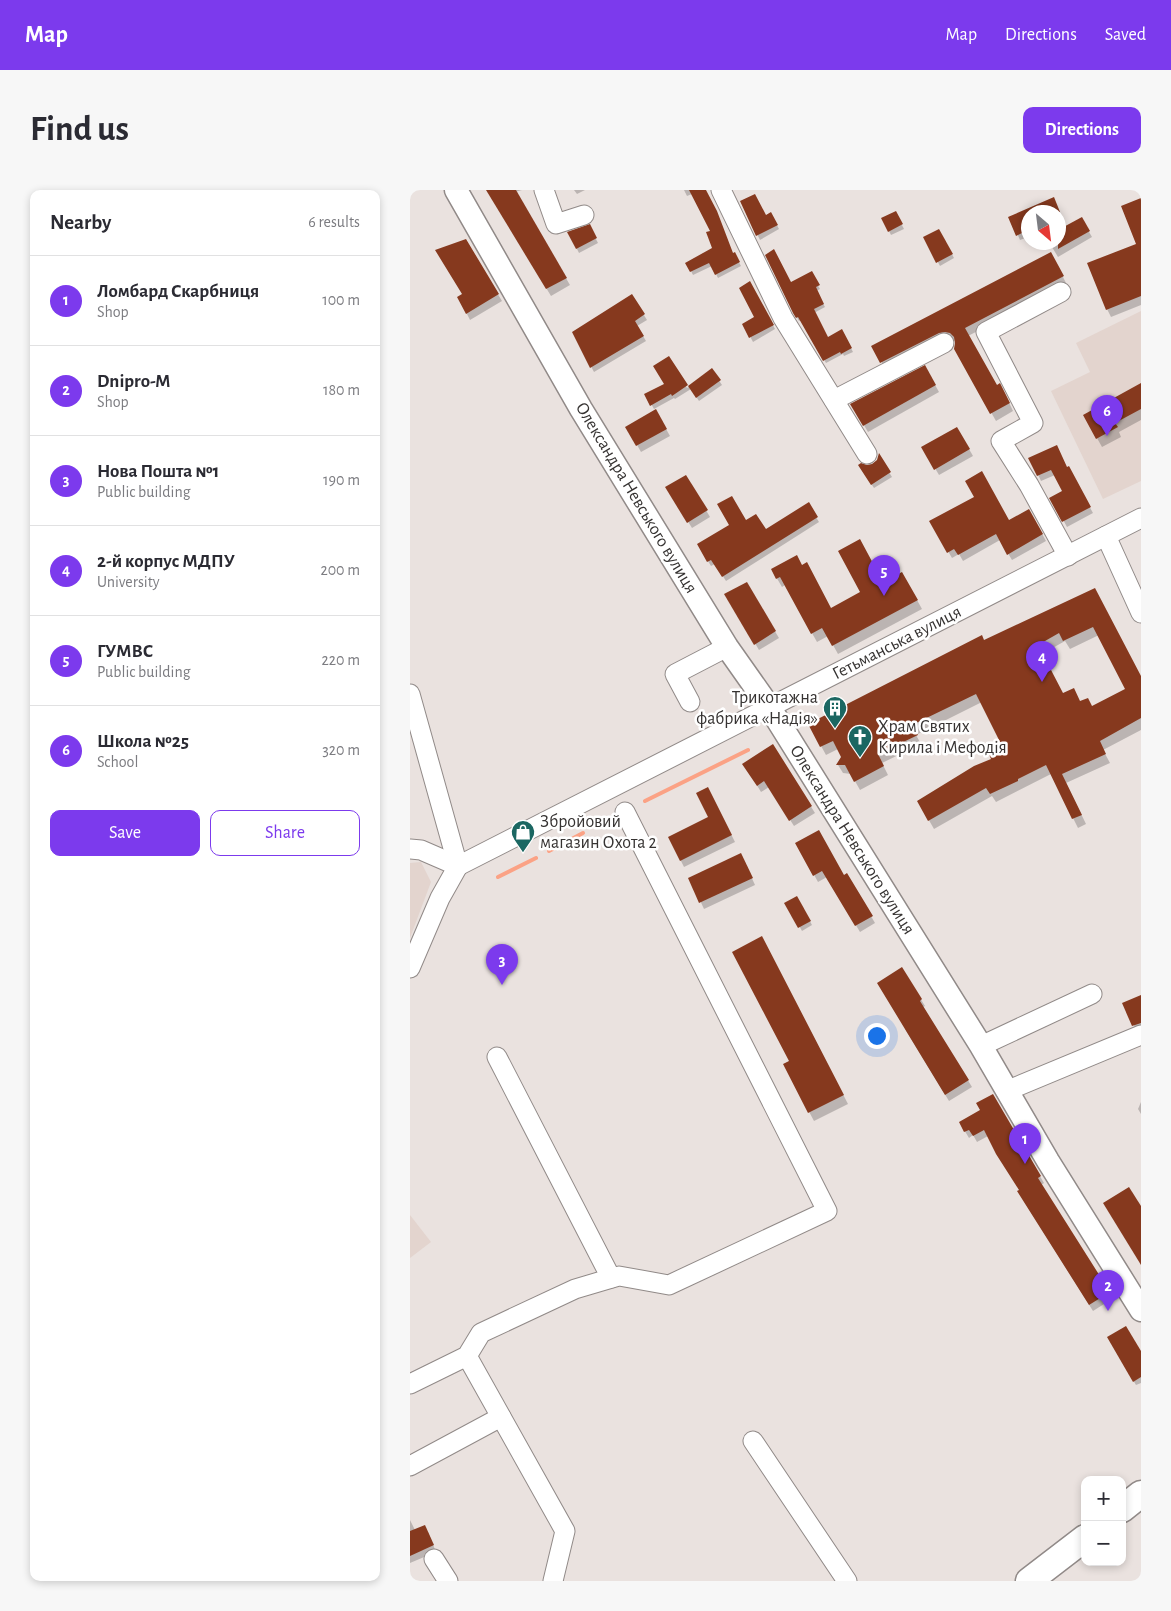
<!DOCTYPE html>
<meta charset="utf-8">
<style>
:root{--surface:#fff;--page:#f7f7f7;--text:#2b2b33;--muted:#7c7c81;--line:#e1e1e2;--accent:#7c3aed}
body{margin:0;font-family:"Alegreya Sans",sans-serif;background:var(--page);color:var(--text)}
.controls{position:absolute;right:15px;bottom:15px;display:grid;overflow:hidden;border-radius:10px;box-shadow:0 2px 8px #0003}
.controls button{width:45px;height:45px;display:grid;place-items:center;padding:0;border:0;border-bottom:1px solid var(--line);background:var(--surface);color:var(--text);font:25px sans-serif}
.compass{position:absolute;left:611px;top:15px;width:45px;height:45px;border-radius:50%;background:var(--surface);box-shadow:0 2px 8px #0003;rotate:152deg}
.you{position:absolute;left:466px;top:845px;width:18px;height:18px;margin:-12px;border:4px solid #fff;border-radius:50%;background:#1a73e8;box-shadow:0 0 0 8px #1a73e833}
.badge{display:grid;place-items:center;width:32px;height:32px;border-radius:50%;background:var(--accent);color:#fff;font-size:16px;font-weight:700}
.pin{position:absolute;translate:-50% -41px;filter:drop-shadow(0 1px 2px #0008)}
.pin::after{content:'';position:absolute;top:26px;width:18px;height:15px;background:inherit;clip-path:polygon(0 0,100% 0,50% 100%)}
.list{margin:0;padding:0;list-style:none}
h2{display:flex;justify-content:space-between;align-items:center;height:65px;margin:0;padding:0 20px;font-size:21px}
h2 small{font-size:16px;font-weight:400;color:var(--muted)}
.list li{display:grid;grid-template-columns:32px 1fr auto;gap:15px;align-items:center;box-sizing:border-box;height:90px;padding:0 20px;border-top:1px solid var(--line)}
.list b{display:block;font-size:19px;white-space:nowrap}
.list p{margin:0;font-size:16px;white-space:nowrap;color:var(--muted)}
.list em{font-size:16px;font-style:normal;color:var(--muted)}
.actions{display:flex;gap:10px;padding:15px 20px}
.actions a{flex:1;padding:11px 0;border:1px solid var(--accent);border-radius:10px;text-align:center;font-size:18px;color:var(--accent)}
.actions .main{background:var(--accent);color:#fff}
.map{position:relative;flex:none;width:731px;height:1391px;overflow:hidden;border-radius:10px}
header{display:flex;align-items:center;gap:30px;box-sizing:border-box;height:70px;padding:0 25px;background:var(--accent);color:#fff}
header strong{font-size:24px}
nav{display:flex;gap:28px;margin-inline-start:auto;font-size:18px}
.intro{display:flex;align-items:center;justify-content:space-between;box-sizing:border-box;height:120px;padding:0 30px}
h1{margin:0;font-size:35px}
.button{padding:12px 22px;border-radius:10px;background:var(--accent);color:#fff;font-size:18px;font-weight:700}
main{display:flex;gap:30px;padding:0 30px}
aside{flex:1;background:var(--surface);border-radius:10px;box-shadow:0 2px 8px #0003}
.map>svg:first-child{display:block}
.built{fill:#e3d4ce}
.shadow{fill:#0003;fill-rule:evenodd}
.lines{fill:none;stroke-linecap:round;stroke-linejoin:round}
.stream{stroke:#fba285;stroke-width:4}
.building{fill:#86391e;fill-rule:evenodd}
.minor-casing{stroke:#918a88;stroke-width:21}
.major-casing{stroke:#918a88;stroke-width:25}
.highway-casing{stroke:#918a88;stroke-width:29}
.minor{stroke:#fff;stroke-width:19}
.major{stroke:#fff;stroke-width:22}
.highway{stroke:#fff;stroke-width:26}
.labels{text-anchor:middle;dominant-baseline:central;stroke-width:5;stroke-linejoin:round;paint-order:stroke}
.street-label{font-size:18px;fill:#363332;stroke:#fff}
.poi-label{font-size:18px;fill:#363332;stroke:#fff;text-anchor:start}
</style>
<header>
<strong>Map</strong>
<nav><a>Map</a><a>Directions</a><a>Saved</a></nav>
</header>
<div class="intro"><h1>Find us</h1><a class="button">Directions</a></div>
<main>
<aside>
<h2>Nearby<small>6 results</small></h2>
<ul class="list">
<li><span class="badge">1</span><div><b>Ломбард Скарбниця</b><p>Shop</p></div><em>100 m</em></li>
<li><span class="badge">2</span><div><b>Dnipro-M</b><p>Shop</p></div><em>180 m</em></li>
<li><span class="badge">3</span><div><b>Нова Пошта №1</b><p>Public building</p></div><em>190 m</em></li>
<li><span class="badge">4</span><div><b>2-й корпус МДПУ</b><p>University</p></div><em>200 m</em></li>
<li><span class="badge">5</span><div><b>ГУМВС</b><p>Public building</p></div><em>220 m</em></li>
<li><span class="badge">6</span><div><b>Школа №25</b><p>School</p></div><em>320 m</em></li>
</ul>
<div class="actions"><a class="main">Save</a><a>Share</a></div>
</aside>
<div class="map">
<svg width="731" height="1391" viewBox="0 0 731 1391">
<rect width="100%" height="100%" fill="#eae2df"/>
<g class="built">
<path d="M 731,121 L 731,291 L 693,309 L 641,201 L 680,182 L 666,153 Z"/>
<path d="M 11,672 L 21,692 L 0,748 L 0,673 Z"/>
<path d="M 0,1025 L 21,1052 L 0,1068 Z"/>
</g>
<g class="shadow">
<path d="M 77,0 L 112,0 L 105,2 L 160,95 L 141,106 Z"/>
<path d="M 164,0 L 175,0 L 167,4 Z"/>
<path d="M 274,0 L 295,0 L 323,64 L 324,63 L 331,76 L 308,88 L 302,76 L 283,85 L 277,73 L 304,59 L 301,41 L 282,4 L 277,6 Z"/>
<path d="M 643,9 L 656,37 L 671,28 L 682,47 L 648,67 L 639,52 L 648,52 L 648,22 L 618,22 L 618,47 L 610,50 L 600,27 Z"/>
<path d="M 731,10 L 731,115 L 701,127 L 697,119 L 727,54 Z"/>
<path d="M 331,12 L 355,26 L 361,24 L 369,39 L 350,50 Z"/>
<path d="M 485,22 L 494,39 L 481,45 L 473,29 Z"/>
<path d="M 179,36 L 188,53 L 169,63 L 159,43 Z"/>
<path d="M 529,40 L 544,68 L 530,76 L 515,48 Z"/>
<path d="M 55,51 L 92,111 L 60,130 L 49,108 L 54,105 Z"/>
<path d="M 645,71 L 657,95 L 558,146 L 587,196 L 594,202 L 603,221 L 586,231 L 545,159 L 545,151 L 539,149 L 476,180 L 463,157 Z"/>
<path d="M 401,83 L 410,99 L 406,101 L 415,117 L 404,123 L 417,148 L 432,141 L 443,162 L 434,166 L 433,164 L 416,173 L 391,130 L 389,131 L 384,122 L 381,94 Z"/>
<path d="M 340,93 L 365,139 L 343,152 L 334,135 L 346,128 Z"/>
<path d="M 222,106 L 237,130 L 227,136 L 236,151 L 184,182 L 163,143 Z"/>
<path d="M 258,168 L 277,198 L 302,180 L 312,195 L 289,211 L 281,199 L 265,209 L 264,208 L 244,219 L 236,205 L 255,194 Z"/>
<path d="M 515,177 L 529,202 L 458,242 L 442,215 Z"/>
<path d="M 731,195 L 731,230 L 709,242 L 711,247 L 692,257 L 674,225 Z"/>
<path d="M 246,221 L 260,246 L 231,262 L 217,237 Z"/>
<path d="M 547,238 L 563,266 L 529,285 L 513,258 Z"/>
<path d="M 469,266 L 482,287 L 464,298 L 449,276 L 457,276 L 463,275 L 468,270 Z"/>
<path d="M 620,268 L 658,278 L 683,323 L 657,337 L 641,308 L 654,301 L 645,285 L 631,291 Z"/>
<path d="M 276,286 L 300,327 L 282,338 L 257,298 Z"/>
<path d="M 398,314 L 409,332 L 316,391 L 305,374 L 301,376 L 288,355 L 336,332 L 356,341 Z"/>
<path d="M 619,320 L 636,351 L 602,370 L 590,350 L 553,371 L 549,364 L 542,368 L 521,332 L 599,331 Z"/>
<path d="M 362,380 L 421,419 L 492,383 L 512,419 L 428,464 L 418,446 L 407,452 L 375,395 L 372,397 Z"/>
<path d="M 336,393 L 369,448 L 349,460 L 316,405 Z"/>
<path d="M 685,400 L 731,488 L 731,540 L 693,560 L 700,573 L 656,593 L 676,634 L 668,638 L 641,584 L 586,612 L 582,606 L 524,639 L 508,611 L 582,570 L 592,554 L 572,512 L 506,545 L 511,554 L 472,573 L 478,585 L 450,600 L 441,584 L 433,583 L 428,575 L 432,567 L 428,559 L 416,565 L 399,534 ZM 689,445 L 716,499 L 682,518 L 653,505 L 632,464 L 655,451 L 660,459 Z"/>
<path d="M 363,556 L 405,623 L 384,636 L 359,597 L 351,602 L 334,574 Z"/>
<path d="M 301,604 L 325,652 L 274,677 L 259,647 L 300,627 Z"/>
<path d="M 387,654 L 434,687 L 437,685 L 465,733 L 450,742 L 417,687 L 408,692 Z"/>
<path d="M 334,671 L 345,695 L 294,719 L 280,689 Z"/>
<path d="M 387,707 L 402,735 L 392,741 L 376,713 Z"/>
<path d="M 357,757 L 438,914 L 404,931 L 374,875 L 381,872 Z"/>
<path d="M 492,779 L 515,816 L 513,817 L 562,897 L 539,911 L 495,839 Z"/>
<path d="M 731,806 L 731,840 L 727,842 L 714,813 Z"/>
<path d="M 582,906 L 634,993 L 631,995 L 702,1109 L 683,1121 L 612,1008 L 610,1001 L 578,946 L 567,952 L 563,945 L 559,948 L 550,933 L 572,921 Z"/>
<path d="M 731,912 L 731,924 L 728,919 Z"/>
<path d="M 698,1148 L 731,1163 L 731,1193 L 726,1195 Z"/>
<path d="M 0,1330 L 5,1340 L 18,1342 L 26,1362 L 0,1373 Z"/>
</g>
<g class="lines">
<g class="stream">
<path d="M 235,611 L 338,560"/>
<path d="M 139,661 L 173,643"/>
<path d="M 88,687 L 126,668"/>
</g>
</g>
<g class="building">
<path d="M 76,0 L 106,0 L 157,88 L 136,99 Z"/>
<path d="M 279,0 L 296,0 L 307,21 L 323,63 L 325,62 L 330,72 L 305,85 L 299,73 L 280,82 L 275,73 L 302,58 L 296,42 L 300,41 Z"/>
<path d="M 345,4 L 356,25 L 361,22 L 368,35 L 346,46 L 330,11 Z"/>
<path d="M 644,7 L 650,22 L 618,22 L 618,40 L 606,46 L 598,27 Z"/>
<path d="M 731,8 L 731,106 L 696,120 L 677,73 L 726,54 L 711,16 Z"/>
<path d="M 486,21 L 493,34 L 478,42 L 471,28 Z"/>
<path d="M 672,27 L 680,41 L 648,59 L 648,40 Z"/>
<path d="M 180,34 L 187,48 L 166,59 L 157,42 Z"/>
<path d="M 529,39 L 543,64 L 526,73 L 513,47 Z"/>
<path d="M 56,49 L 89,104 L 56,124 L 47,107 L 52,104 L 25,60 Z"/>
<path d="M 364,59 L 381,92 L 402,81 L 410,95 L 406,97 L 414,114 L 404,119 L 418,147 L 432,139 L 442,158 L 431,164 L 430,162 L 413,171 L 388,127 L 386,128 L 383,123 L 355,65 Z"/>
<path d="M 641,62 L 654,86 L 555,138 L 587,195 L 590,193 L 600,213 L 580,224 L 544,159 L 545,153 L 544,147 L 540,143 L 535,142 L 529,143 L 470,173 L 461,156 Z"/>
<path d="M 340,91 L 364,135 L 339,148 L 332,134 L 344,127 L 329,98 Z"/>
<path d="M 222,104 L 235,124 L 225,131 L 234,146 L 180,178 L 162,142 Z"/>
<path d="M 259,166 L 278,195 L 262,206 L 261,204 L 240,216 L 234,204 L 254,194 L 243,176 Z"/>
<path d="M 515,175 L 526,195 L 453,236 L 440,214 Z"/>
<path d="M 302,178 L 311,190 L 286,208 L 278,196 Z"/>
<path d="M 731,193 L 731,219 L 705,233 L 708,237 L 686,249 L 673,225 Z"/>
<path d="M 246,219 L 257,239 L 226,256 L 215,237 Z"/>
<path d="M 547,237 L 560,259 L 524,280 L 511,257 Z"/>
<path d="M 647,255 L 657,277 L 659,276 L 681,317 L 652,332 L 639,308 L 652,301 L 641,280 L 627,286 L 618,268 Z"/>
<path d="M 469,263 L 481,282 L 461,295 L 448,275 L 451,273 L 457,275 L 462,274 L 467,270 Z"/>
<path d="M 572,281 L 599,330 L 619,319 L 633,344 L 597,365 L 586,344 L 548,365 L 544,359 L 537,363 L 519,331 L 564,307 L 555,291 Z"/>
<path d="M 276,285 L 298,320 L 277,333 L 255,297 Z"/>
<path d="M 322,306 L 336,330 L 346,324 L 356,339 L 399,312 L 408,327 L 312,387 L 301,370 L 297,372 L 287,354 L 319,335 L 307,314 Z"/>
<path d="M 450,349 L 473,392 L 492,382 L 508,410 L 422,456 L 412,438 L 401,444 L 370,387 L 366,389 L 361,379 L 387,365 L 392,375 L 397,372 L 421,418 L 450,402 L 428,361 Z"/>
<path d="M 337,392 L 366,441 L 344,455 L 314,404 Z"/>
<path d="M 685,398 L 731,486 L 731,528 L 690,551 L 696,564 L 652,584 L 672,625 L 662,629 L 636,575 L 608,589 L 608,591 L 580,604 L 576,598 L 518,631 L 507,611 L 564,576 L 581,569 L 577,560 L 591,554 L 566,504 L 502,535 L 508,545 L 468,564 L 474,576 L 444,592 L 435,575 L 426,575 L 431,567 L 423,551 L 410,557 L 398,534 L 572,445 L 574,450 ZM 683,437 L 715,499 L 682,516 L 678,508 L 670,511 L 664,498 L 653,503 L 628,455 L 649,443 L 653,451 Z"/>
<path d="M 363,554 L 402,616 L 379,631 L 354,591 L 347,596 L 332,574 Z"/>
<path d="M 298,597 L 322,645 L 270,671 L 258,647 L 298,627 L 286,603 Z"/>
<path d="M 409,640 L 434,685 L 437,683 L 463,726 L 445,736 L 412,681 L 403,686 L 385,653 Z"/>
<path d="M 331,663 L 343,688 L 289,713 L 278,688 Z"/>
<path d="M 387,706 L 401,731 L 388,738 L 374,713 Z"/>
<path d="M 352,746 L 434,905 L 398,923 L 373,874 L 379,871 L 322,762 Z"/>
<path d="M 492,777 L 512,809 L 510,811 L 559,890 L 535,905 L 467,793 Z"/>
<path d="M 731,805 L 731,833 L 722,836 L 712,813 Z"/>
<path d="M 583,904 L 631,986 L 628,988 L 700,1102 L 679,1115 L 607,1001 L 609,1000 L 586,964 L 574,940 L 563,946 L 559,940 L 554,942 L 549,932 L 570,920 L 566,913 Z"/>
<path d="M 719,997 L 731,1016 L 731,1075 L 693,1013 Z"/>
<path d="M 716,1136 L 731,1161 L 731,1187 L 723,1192 L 697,1147 Z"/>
<path d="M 15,1335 L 24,1355 L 0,1366 L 0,1341 Z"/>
</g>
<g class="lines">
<g class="minor-casing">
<g id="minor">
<path d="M 134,0 L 146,34 L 174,25"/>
<path d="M 311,0 L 373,128 L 457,264"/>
<path d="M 651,102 L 576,142 L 623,233 L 591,251 L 619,295 L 658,366"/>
<path d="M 424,210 L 534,153"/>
<path d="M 696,346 L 731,423"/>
<path d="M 0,504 L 48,676 L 30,708 L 0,778"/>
<path d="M 280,512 L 265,484 L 317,457"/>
<path d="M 0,659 L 11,660 L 48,676 L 731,328"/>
<path d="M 571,856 L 682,804"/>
<path d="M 87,867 L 201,1088"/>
<path d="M 596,901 L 731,845"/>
<path d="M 57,1166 L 155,1341 L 143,1391"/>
<path d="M 0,1194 L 57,1166 L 71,1143 L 165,1099 L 209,1086 L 259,1095 L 417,1021 L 215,622"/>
<path d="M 343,1251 L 437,1391"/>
<path d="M 0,1276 L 91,1227"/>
<path d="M 24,1369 L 38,1391"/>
</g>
</g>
<g class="major-casing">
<path id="major" d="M 46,0 L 171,219 L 317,457 L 360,518 L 571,856 L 638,971 L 731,1120"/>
</g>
<g class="highway-casing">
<g id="highway">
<path d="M 712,1319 L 731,1304"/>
<path d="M 619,1391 L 675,1348"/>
</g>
</g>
<use href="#minor" class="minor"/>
<use href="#major" class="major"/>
<use href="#highway" class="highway"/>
</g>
<defs>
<g id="building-pin" transform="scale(1.25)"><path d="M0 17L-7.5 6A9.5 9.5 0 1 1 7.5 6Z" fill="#1b6762" stroke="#fff"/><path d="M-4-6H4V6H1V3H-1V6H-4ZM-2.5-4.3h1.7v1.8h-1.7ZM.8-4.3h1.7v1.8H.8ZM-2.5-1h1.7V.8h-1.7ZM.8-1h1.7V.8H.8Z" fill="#fff"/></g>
<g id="church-pin" transform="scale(1.25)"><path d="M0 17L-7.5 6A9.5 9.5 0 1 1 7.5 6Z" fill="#1b6762" stroke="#fff"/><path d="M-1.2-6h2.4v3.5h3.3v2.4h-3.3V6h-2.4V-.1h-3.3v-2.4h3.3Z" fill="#fff"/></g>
<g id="shop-pin" transform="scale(1.25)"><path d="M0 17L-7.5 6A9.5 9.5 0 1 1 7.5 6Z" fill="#1b6762" stroke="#fff"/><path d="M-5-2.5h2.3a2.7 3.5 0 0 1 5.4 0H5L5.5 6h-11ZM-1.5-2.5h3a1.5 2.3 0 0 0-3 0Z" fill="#fff"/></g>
</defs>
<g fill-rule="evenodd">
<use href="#building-pin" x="425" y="518"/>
<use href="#church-pin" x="450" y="547"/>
<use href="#shop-pin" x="113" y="642"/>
</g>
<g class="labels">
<g class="street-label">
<text transform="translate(226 308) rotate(59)">Олександра Невського вулиця</text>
<text transform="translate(487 453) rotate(-27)">Гетьманська вулиця</text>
<text transform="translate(442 650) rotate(58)">Олександра Невського вулиця</text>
</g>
<g class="poi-label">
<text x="408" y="508" text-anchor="end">Трикотажна<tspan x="408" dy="21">фабрика «Надія»</tspan></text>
<text x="468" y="537">Храм Святих<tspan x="468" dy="21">Кирила і Мефодія</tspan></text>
<text x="130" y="632">Збройовий<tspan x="130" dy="21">магазин Охота 2</tspan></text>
</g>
</g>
</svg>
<div class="controls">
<button>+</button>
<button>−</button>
</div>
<svg class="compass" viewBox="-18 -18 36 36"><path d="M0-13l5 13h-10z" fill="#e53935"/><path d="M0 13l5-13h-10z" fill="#7c7c81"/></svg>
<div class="you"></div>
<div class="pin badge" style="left:615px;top:974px">1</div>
<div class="pin badge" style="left:698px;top:1121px">2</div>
<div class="pin badge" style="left:92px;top:795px">3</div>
<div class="pin badge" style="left:632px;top:492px">4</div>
<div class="pin badge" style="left:474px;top:406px">5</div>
<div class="pin badge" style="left:697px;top:246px">6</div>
</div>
</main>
